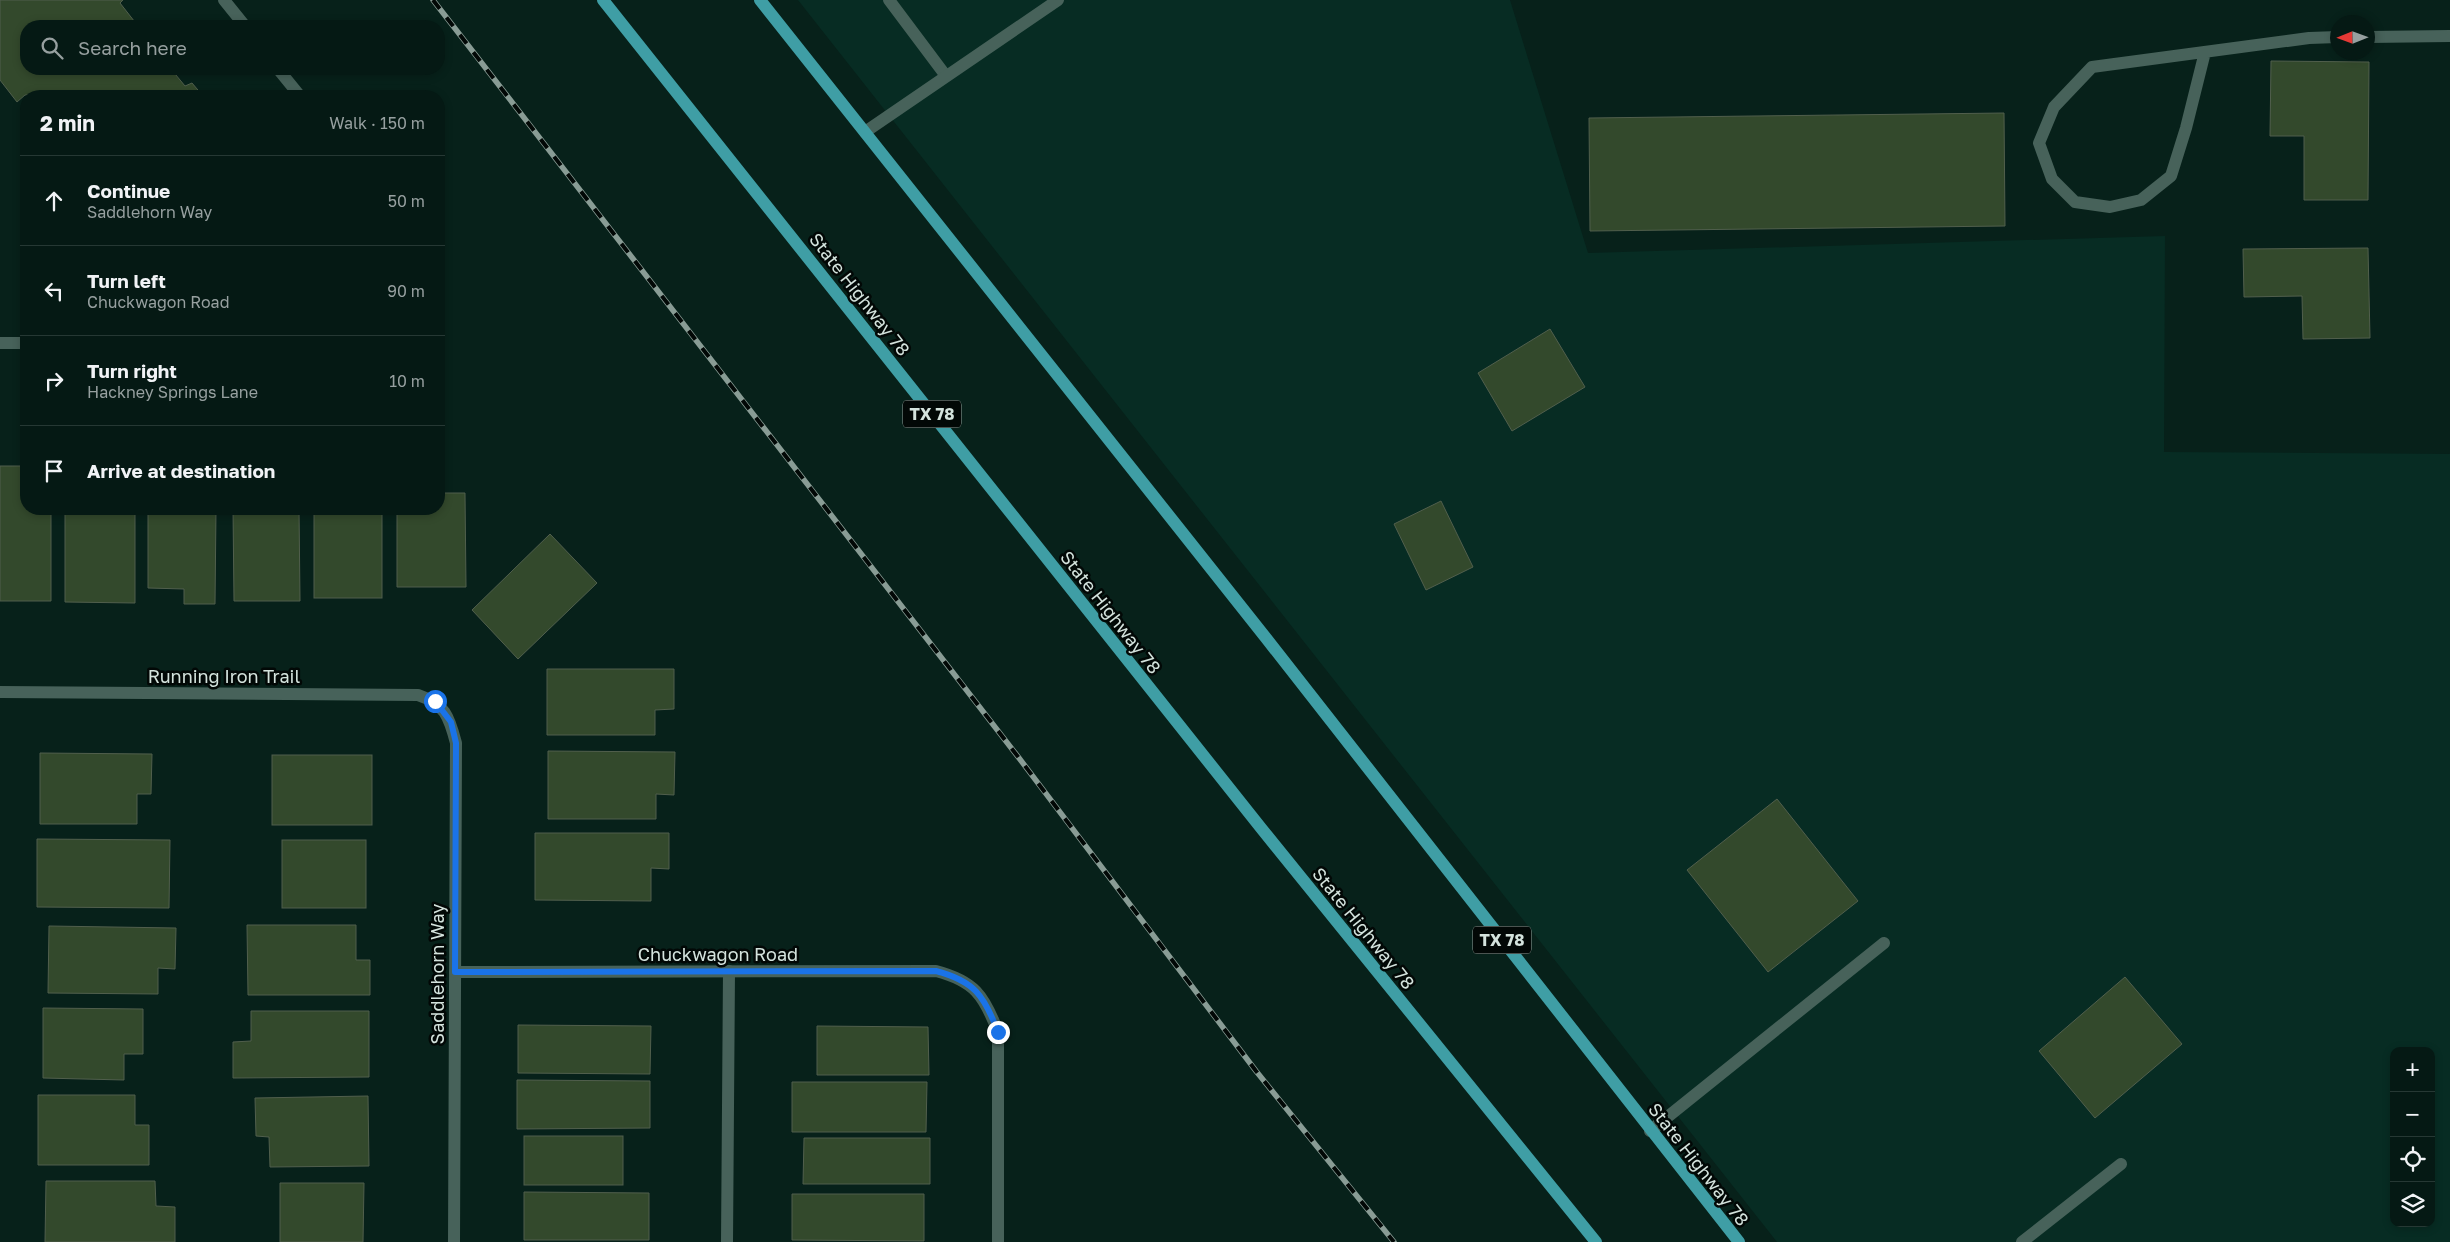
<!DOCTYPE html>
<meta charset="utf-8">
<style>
:root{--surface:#051914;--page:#0e221d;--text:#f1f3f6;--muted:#97a0a0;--line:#263834}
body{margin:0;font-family:"Golos Text",sans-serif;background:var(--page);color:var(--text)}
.controls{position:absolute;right:15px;bottom:15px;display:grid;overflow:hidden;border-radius:10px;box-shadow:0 2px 8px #0003}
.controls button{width:45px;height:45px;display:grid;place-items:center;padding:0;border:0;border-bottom:1px solid var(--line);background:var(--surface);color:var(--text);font:25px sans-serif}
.compass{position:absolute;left:2330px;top:15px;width:45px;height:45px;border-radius:50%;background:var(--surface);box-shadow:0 2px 8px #0003;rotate:269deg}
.stop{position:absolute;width:15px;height:15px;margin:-11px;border:4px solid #1a73e8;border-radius:50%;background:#fff}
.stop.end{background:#1a73e8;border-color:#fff;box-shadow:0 1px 5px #0008}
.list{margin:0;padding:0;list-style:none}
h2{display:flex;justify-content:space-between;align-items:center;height:65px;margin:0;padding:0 20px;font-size:21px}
h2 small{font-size:16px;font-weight:400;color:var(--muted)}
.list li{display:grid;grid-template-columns:32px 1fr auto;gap:15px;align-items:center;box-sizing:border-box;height:90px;padding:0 20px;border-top:1px solid var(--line)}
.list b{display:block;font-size:19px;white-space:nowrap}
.list p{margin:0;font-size:16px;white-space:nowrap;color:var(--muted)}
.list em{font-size:16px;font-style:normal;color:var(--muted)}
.icon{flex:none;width:28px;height:28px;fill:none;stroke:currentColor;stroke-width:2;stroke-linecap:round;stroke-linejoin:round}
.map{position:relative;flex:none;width:2450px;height:1242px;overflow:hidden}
.search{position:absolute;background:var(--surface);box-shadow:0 2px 8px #0003;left:20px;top:20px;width:425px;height:55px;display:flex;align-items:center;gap:12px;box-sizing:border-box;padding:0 18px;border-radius:20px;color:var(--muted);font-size:19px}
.panel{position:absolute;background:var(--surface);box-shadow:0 2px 8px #0003;left:20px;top:90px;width:425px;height:425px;border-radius:20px}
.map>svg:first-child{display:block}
.built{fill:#072c23;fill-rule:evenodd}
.building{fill:#33492c;stroke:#515f4d}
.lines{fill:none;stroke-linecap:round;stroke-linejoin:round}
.lane{stroke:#47625a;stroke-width:12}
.street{stroke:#47625a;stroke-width:12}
.primary{stroke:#3f9ea5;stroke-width:12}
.rail-casing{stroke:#899c95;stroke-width:5.5}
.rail{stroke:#020806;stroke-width:4;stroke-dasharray:11;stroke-linecap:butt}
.route{stroke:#1a73e8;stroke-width:6}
.labels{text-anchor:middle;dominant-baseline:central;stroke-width:5;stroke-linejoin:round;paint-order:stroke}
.shield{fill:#020806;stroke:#95a19c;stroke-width:1}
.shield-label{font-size:16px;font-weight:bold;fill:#d4e3dd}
.street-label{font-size:18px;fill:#d4e3dd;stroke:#020806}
</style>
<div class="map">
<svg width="2450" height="1242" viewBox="0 0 2450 1242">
<rect width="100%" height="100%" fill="#07211a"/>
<path class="built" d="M 798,0 L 1510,0 L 1588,253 L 2165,236 L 2164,452 L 2450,454 L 2450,1242 L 1777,1242 ZM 2394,1051 L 2431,1051 L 2431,1223 L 2394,1223 Z"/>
<g class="building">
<path d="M 0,0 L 123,0 L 120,3 L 138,26 L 26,26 L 26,69 L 171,69 L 185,86 L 192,83 L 203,96 L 25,95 L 17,102 L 0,80 Z"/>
<path d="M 2271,61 L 2369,62 L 2368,200 L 2304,200 L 2304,136 L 2270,136 Z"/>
<path d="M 2004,113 L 2005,226 L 1590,231 L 1589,118 Z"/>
<path d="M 2368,248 L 2370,338 L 2303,339 L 2302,296 L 2244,297 L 2243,249 Z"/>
<path d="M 1550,329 L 1585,387 L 1512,431 L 1478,373 Z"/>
<path d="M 0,466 L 21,466 L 21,483 L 26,483 L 26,509 L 51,509 L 51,601 L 0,601 Z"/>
<path d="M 439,493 L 465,493 L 466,587 L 397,587 L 397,509 L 439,509 Z"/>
<path d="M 1441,501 L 1473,567 L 1426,590 L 1394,524 Z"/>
<path d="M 65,509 L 135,509 L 135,603 L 65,602 Z"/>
<path d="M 148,509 L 216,509 L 215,604 L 184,604 L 184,589 L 148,588 Z"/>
<path d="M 233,509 L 299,509 L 300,601 L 234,601 Z"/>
<rect x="314" y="509" width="68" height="89"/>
<path d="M 550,534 L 597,583 L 518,659 L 472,610 Z"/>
<path d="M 547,669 L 674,669 L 674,709 L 655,710 L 655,735 L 547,735 Z"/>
<path d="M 548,751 L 675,752 L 674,795 L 656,794 L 656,819 L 548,819 Z"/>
<path d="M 40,753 L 152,754 L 151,794 L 137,794 L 137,824 L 40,824 Z"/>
<rect x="272" y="755" width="100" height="70"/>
<path d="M 1777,799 L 1858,901 L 1768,972 L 1687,870 Z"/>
<path d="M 535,833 L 669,833 L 669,869 L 651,868 L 651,901 L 535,900 Z"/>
<path d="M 37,839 L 170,840 L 169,908 L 37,907 Z"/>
<rect x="282" y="840" width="84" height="68"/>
<path d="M 247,925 L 356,925 L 356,960 L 370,960 L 370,995 L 248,995 Z"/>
<path d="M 49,926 L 176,928 L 175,969 L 158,968 L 158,994 L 48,993 Z"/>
<path d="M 2125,977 L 2182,1044 L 2095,1118 L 2039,1051 Z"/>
<path d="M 43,1008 L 143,1009 L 143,1054 L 124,1054 L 124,1080 L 43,1078 Z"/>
<path d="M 251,1011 L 369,1011 L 369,1077 L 233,1078 L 233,1042 L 251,1041 Z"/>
<path d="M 518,1025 L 651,1026 L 650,1074 L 518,1073 Z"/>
<path d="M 817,1026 L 928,1027 L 929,1075 L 817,1075 Z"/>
<path d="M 517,1080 L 650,1081 L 650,1128 L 517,1129 Z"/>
<path d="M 792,1082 L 927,1082 L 926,1132 L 792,1132 Z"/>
<path d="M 38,1095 L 135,1095 L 135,1125 L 149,1125 L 149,1165 L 38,1165 Z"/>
<path d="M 368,1096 L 369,1166 L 270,1167 L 269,1137 L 256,1136 L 255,1098 Z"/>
<rect x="524" y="1136" width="99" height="49"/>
<path d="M 804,1138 L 930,1138 L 930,1184 L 803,1184 Z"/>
<path d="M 46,1181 L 155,1181 L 156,1206 L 175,1207 L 175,1242 L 45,1242 Z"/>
<path d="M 280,1183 L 364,1183 L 363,1242 L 280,1242 Z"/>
<path d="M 524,1192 L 649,1193 L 649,1240 L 524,1240 Z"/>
<path d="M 792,1194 L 924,1194 L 924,1241 L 792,1240 Z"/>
</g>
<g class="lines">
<g class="lane">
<path d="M 224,0 L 245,26"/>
<path d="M 889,0 L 946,76"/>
<path d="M 2368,37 L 2450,36"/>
<path d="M 2205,52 L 2186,128 L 2171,176 L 2141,200 L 2110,207 L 2075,202 L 2052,179 L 2039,143 L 2054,107 L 2092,67 L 2309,38 L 2338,37"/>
<path d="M 278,69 L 300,96"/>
<path d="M 865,132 L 1058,0"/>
<path d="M 0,343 L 26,343"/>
<path d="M 1650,1131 L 1884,943"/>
<path d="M 727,1242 L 729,971"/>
<path d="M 2022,1242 L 2121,1164"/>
</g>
<g class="street">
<path d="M 0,692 L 418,695 C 445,704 449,716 456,743 L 454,1242"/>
<path d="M 455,972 L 936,971 C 974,981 984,995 998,1032 L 998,1242"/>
</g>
<g class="primary">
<path d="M 603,0 L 1261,828 L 1596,1242"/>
<path d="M 760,0 L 1266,638 L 1739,1242"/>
</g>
<g class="rail-casing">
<path id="rail" d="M 433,0 L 1019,758 L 1256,1071 L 1394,1242"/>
</g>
<use href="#rail" class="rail"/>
</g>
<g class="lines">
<path class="route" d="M 435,701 L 451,722 L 456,743 L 455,972 L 936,971 C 974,981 984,995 998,1032"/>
</g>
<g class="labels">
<g class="shield">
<rect x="903" y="400.5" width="58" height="27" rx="4"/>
<rect x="1473" y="926.5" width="58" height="27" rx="4"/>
</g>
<g class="shield-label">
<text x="932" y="414">TX 78</text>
<text x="1502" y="940">TX 78</text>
</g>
<g class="street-label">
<text transform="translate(860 294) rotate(52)">State Highway 78</text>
<text transform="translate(1111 612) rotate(52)">State Highway 78</text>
<text x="224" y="676">Running Iron Trail</text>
<text transform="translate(1364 928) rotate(51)">State Highway 78</text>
<text x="718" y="954">Chuckwagon Road</text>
<text transform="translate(437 974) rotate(-90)">Saddlehorn Way</text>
<text transform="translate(1699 1164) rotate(52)">State Highway 78</text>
</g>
</g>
</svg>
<div class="controls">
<button>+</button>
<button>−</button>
<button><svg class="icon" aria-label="locate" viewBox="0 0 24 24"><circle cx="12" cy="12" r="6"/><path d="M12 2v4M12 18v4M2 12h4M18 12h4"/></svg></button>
<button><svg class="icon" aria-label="layers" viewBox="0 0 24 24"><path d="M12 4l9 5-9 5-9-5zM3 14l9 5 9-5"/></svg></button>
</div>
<svg class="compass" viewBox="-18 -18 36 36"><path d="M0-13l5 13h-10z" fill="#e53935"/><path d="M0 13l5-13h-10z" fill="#97a0a0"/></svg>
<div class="stop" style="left:435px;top:701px"></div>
<div class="stop end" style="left:998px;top:1032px"></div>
<div class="search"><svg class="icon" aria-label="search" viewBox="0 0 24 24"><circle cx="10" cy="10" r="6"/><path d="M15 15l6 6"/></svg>Search here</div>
<section class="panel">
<h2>2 min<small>Walk · 150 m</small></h2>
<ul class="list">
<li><svg class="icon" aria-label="ahead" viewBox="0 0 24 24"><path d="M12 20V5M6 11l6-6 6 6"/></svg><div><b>Continue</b><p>Saddlehorn Way</p></div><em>50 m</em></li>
<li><svg class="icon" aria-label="left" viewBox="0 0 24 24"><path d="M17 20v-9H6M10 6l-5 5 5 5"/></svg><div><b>Turn left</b><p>Chuckwagon Road</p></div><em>90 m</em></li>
<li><svg class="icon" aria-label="right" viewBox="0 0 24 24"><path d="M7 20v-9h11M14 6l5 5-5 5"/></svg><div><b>Turn right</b><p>Hackney Springs Lane</p></div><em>10 m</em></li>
<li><svg class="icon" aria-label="arrive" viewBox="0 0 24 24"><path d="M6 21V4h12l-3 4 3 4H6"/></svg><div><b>Arrive at destination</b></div></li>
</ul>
</section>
</div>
